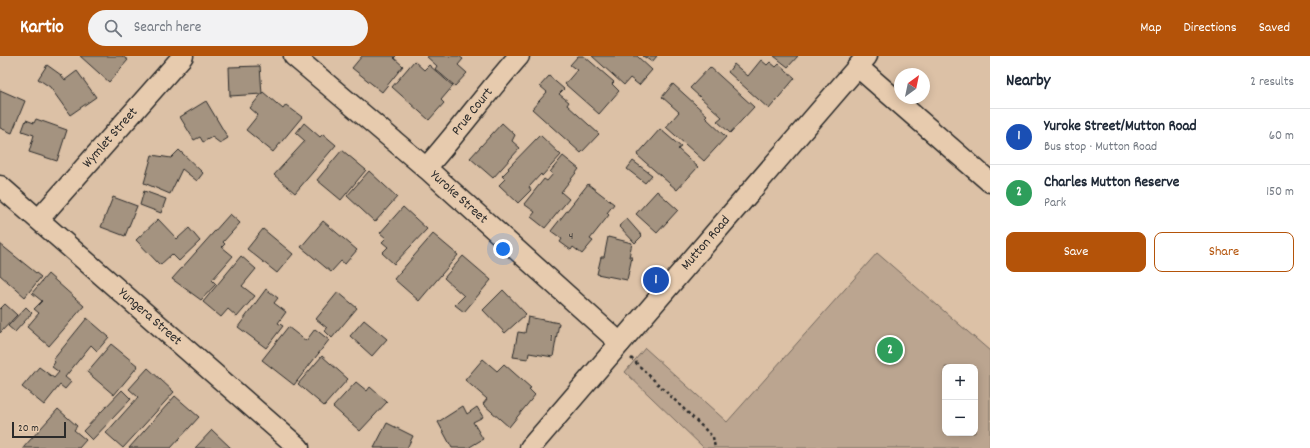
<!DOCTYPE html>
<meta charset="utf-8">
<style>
:root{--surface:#fff;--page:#f2f2f3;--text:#1f2937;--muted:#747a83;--line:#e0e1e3;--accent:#b45309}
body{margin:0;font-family:Dekko,sans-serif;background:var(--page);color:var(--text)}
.controls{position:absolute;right:12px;bottom:12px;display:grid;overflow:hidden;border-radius:8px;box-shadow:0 2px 10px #0003}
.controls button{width:36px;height:36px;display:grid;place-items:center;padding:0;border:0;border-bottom:1px solid var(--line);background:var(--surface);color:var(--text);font:20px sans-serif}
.compass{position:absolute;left:894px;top:12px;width:36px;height:36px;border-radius:50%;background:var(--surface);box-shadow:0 2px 10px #0003;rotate:33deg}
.scale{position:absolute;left:12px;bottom:10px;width:54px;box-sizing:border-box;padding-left:4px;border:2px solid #2b2b2b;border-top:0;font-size:11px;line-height:14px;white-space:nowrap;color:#2b2b2b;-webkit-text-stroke:3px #e7cbae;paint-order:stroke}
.you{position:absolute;left:503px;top:193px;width:14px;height:14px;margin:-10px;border:3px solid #fff;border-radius:50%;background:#1a73e8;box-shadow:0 0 0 6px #1a73e833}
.badge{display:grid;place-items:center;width:26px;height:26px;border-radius:50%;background:var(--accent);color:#fff;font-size:13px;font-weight:700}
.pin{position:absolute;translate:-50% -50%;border:2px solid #fff;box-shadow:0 1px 4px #0006}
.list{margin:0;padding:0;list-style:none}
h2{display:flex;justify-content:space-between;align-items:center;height:52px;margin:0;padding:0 16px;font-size:17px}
h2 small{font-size:13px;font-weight:400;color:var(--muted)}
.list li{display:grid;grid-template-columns:26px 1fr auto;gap:12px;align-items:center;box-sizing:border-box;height:56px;padding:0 16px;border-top:1px solid var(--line)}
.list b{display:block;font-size:15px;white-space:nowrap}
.list p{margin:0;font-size:13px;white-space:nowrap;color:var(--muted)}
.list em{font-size:13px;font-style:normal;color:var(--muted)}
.actions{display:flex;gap:8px;padding:12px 16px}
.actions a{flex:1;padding:9px 0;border:1px solid var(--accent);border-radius:8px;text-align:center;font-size:14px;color:var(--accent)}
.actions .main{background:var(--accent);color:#fff}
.icon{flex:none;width:22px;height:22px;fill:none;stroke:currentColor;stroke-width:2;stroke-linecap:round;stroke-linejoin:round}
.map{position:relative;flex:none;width:990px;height:392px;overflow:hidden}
header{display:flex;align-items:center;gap:24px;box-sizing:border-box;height:56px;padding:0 20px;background:var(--accent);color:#fff}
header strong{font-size:19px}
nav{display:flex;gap:22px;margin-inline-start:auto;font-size:14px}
.search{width:280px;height:36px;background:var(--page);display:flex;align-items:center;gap:10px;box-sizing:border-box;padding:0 14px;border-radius:22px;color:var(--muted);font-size:15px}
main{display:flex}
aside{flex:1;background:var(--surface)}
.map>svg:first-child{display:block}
.green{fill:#bba590;stroke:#73685e;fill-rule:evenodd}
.building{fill:#a49380;stroke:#2b2b2b}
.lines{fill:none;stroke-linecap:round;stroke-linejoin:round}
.minor-casing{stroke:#2b2b2b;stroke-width:23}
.path{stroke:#2b2b2b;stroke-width:2.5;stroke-dasharray:3 3;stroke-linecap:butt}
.minor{stroke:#e7cbae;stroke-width:20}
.labels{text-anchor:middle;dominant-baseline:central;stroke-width:3;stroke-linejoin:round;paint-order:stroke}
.number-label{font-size:12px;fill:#494540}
.street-label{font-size:14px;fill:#2b2b2b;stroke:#e7cbae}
</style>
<header>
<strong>Kartio</strong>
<div class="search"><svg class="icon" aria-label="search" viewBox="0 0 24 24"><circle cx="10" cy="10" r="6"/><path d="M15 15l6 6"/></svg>Search here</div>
<nav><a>Map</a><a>Directions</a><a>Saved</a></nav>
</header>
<main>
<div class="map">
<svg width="990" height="392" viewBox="0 0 990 392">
<rect width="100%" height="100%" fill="#dcc1a6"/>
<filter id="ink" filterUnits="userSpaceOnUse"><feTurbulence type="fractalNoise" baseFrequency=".025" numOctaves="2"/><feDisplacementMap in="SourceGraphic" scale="8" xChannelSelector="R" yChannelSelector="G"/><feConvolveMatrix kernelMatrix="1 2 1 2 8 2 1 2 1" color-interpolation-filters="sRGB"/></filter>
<g filter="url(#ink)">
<path class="green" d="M 877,197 L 990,295 L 990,392 L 704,392 L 625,316 L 645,292 L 727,366 ZM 945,311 L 975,311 L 975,377 L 945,377 Z"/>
<g class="building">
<path d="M 80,0 L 122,0 L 128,4 L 109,26 Z"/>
<path d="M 362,0 L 396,0 L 394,2 L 403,10 L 382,36 L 352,12 Z"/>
<path d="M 426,0 L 459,0 L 463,3 L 458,9 L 467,17 L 455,30 L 435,13 L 437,10 Z"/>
<path d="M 578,0 L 584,0 L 614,26 L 612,28 L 619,35 L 599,58 L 565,28 L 577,14 L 570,9 Z"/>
<path d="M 592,0 L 637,0 L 652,14 L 639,29 L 630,22 L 624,29 Z"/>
<path d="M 643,0 L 657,0 L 652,6 Z"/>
<path d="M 774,0 L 798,0 L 788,11 Z"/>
<path d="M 761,4 L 767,9 L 770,6 L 776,11 L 779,8 L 795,22 L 769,53 L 728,16 L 734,8 L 748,20 Z"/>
<path d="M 414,5 L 424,14 L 429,9 L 453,30 L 441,44 L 444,47 L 429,64 L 392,31 Z"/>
<path d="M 47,9 L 61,19 L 65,24 L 77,15 L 96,41 L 70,59 L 50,31 L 38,23 Z"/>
<path d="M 260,10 L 262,38 L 230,40 L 229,11 Z"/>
<path d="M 710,11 L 754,51 L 730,77 L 717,65 L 722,61 L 690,32 Z"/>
<path d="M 549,20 L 564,33 L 559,38 L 569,46 L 567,49 L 599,78 L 581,97 L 532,53 L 547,36 L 540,30 Z"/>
<path d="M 673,28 L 707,59 L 705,61 L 726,81 L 704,105 L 666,71 L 679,56 L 662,41 Z"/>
<path d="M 0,34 L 25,45 L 12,77 L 0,72 Z"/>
<path d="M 263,36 L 283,53 L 286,49 L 302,61 L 273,96 L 246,74 L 258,59 L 250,52 Z"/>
<path d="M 206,45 L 228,82 L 220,87 L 212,81 L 203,86 L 200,81 L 194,84 L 180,61 Z"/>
<path d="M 36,63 L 67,74 L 57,105 L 29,96 L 34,79 L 22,75 L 26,64 L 34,67 Z"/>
<path d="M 304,67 L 320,81 L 323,78 L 336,89 L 295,137 L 274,119 L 305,85 L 296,77 Z"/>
<path d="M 502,67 L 515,79 L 512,85 L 520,92 L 493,122 L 470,102 Z"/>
<path d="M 660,73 L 681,91 L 678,93 L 698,111 L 677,134 L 637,99 Z"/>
<path d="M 540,79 L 561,99 L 542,120 L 541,118 L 529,131 L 531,134 L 518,147 L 499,129 L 505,123 L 502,120 L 509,113 L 508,112 Z"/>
<path d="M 179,94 L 203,117 L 197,125 L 182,113 L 170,138 L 144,127 L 152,99 L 171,102 Z"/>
<path d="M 342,94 L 366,114 L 341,144 L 317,124 Z"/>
<path d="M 563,100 L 579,113 L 561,136 L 569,143 L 545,172 L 531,161 L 535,156 L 524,148 L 544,123 L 547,125 L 553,118 L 550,116 Z"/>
<path d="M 633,105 L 652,119 L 645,127 L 627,113 Z"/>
<path d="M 369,115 L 397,141 L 375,166 L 347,140 Z"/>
<path d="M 588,128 L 614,148 L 607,157 L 609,159 L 590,183 L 593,185 L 582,198 L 573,191 L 571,194 L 560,186 L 562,183 L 551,175 Z"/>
<path d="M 144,135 L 166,143 L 161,157 L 140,149 Z"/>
<path d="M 657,135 L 678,154 L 657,177 L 636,158 Z"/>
<path d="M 113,141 L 137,150 L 125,180 L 101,171 Z"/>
<path d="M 403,151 L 427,173 L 394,208 L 382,197 L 388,191 L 382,186 L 386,182 L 380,177 Z"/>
<path d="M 230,158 L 240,167 L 223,186 L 225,188 L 222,191 L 233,200 L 212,224 L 216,228 L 201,244 L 172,223 Z"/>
<path d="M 158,163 L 177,183 L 189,172 L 200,185 L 179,205 L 172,198 L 160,209 L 136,184 Z"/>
<path d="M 627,163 L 642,180 L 635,187 L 619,170 Z"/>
<path d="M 323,165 L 357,194 L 345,208 L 341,205 L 331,216 L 301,191 Z"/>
<path d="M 263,173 L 293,198 L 277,217 L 247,193 Z"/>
<path d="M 433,178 L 458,199 L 419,245 L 394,223 Z"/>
<path d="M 608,181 L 632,187 L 629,201 L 632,201 L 627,224 L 597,218 L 601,201 L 604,201 Z"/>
<path d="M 0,188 L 41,221 L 25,241 L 0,219 Z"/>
<path d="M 241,200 L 256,213 L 242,230 L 255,240 L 237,261 L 228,253 L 221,261 L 203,246 Z"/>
<path d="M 463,200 L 491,224 L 464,256 L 455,249 L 464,240 L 444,222 Z"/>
<path d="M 48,218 L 84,250 L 49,290 L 27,271 L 39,257 L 34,253 L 42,245 L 32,237 Z"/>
<path d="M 266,233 L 278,242 L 274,247 L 286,256 L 278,267 L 283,270 L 266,292 L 238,271 Z"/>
<path d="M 503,234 L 526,258 L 505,277 L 483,254 Z"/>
<path d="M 338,236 L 357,252 L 332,282 L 325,275 L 327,272 L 316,263 Z"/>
<path d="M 5,248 L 17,259 L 0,277 L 0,253 Z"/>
<path d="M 26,251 L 32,257 L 15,276 L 8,270 Z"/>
<path d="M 528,261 L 559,267 L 553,301 L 529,297 L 528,303 L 513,301 L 518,276 L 525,277 Z"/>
<path d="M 87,262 L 109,281 L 97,295 L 91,289 L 65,321 L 71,326 L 65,333 L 60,329 L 44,349 L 22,331 L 39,311 L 54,322 L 59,316 L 52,311 L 55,306 L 53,304 Z"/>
<path d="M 364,264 L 387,283 L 372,300 L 350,280 Z"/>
<path d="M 288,271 L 306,285 L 315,273 L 329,284 L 294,329 L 262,304 Z"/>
<path d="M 111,288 L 138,310 L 114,339 L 87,316 Z"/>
<path d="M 322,300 L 348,323 L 324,350 L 298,328 Z"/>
<path d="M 483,303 L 497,315 L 504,308 L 531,332 L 529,333 L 535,339 L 509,371 L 483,348 L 487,343 L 465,324 Z"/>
<path d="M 148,312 L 174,336 L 123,392 L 106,377 L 138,341 L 129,333 Z"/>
<path d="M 356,326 L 367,335 L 370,331 L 387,346 L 360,375 L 333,351 Z"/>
<path d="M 122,334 L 131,343 L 92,384 L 83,375 Z"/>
<path d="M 175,340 L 199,361 L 171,392 L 129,392 Z"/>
<path d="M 463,350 L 467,358 L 477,351 L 483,361 L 473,366 L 483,383 L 468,392 L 452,392 L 438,366 Z"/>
<path d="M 58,353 L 77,370 L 74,374 L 86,384 L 79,392 L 23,392 Z"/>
<path d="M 387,367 L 413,380 L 407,392 L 374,392 Z"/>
<path d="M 212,374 L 231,392 L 195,392 Z"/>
</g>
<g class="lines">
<g class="minor-casing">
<g id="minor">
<path id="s1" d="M 294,0 L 426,112 L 620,287"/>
<path d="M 858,11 L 990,126"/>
<path id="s2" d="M 426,112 C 458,76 487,36 519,0"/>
<path id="s3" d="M 0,130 L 299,392"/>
<path id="s4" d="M 39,163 L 183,0"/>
<path id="s5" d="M 530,392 L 867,0"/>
</g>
</g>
<path class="path" d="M 631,302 L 713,381 L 715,392"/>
<use href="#minor" class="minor"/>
</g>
</g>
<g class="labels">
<g class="number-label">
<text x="571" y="180">4</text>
<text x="551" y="282">1</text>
</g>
<g class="street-label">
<text stroke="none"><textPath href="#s2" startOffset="73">Prue Court</textPath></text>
<text stroke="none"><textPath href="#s4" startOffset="108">Wymlet Street</textPath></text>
<text stroke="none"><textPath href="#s1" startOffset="217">Yuroke Street</textPath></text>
<text stroke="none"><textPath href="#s5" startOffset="270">Mutton Road</textPath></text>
<text stroke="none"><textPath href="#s3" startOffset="199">Yungera Street</textPath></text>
</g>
</g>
</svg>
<div class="controls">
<button>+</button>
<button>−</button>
</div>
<svg class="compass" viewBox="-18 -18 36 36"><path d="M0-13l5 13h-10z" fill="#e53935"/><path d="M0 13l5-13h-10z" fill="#747a83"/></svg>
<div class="scale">20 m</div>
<div class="you"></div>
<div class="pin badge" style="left:656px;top:224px;background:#1a4fb4">1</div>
<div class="pin badge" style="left:890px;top:294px;background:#2e9e5b">2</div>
</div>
<aside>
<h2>Nearby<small>2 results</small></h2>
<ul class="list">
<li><span class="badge" style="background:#1a4fb4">1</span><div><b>Yuroke Street/Mutton Road</b><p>Bus stop · Mutton Road</p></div><em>60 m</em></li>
<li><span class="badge" style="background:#2e9e5b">2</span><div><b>Charles Mutton Reserve</b><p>Park</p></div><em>150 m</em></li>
</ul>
<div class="actions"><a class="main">Save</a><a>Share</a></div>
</aside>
</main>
